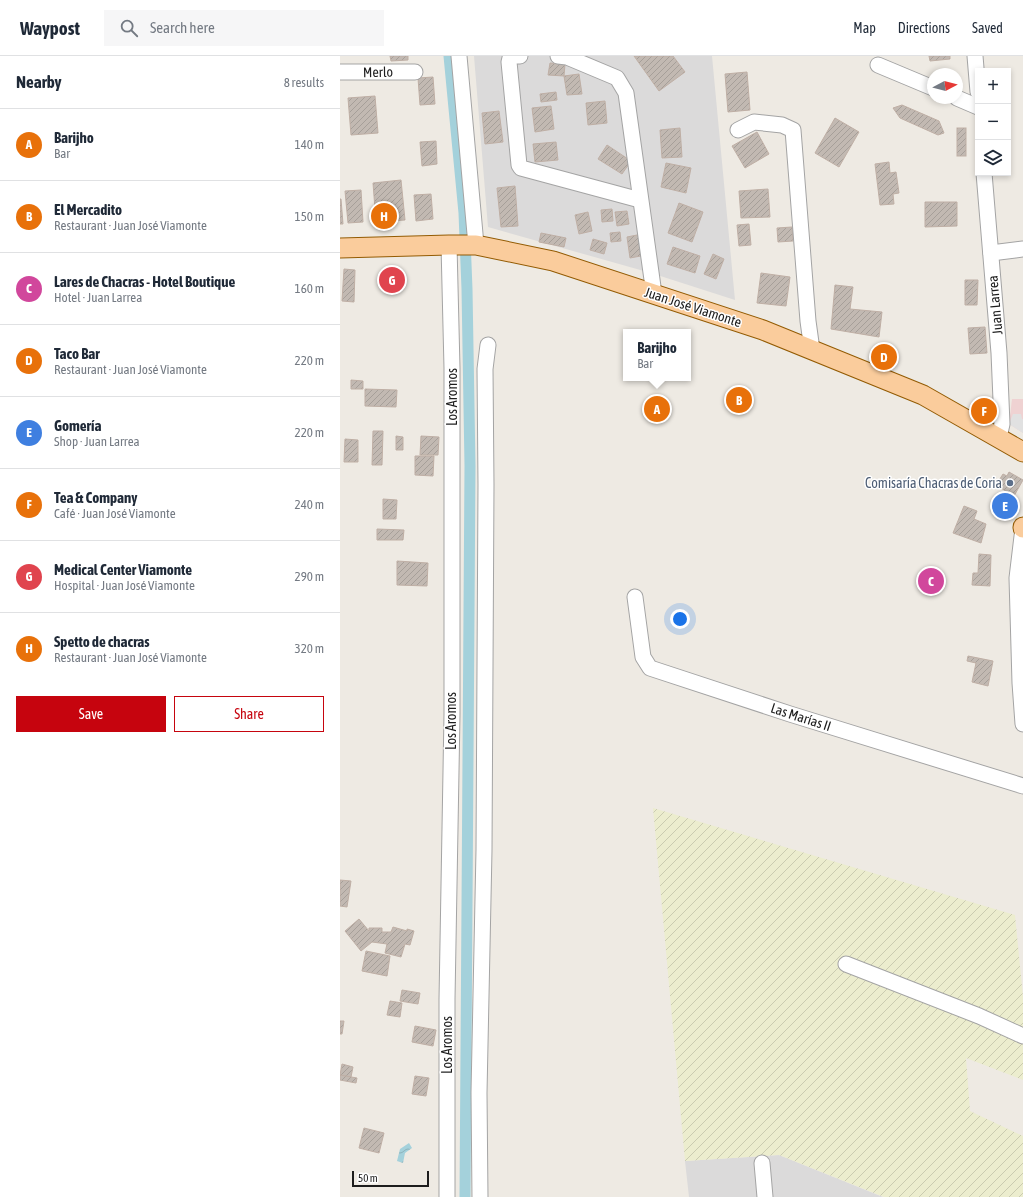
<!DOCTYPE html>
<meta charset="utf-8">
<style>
:root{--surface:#fff;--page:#f6f6f7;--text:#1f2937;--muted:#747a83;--line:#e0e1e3;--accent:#c6040e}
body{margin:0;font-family:"Asap Condensed",sans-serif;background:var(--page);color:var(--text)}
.controls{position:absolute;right:12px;top:12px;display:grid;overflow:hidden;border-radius:0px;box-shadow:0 2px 6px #0003}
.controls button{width:36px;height:36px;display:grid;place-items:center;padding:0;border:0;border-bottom:1px solid var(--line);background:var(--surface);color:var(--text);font:20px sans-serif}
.compass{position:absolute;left:587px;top:12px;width:36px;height:36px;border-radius:50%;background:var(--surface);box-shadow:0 2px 6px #0003;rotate:83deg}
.scale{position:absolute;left:12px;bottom:10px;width:77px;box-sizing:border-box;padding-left:4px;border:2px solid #1d1d1d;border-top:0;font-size:11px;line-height:14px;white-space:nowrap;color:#1d1d1d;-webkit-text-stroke:3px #fff;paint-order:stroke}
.you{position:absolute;left:340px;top:563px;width:14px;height:14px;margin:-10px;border:3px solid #fff;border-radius:50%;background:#1a73e8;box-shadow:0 0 0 6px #1a73e833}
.badge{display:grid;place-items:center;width:26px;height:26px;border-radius:50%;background:var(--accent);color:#fff;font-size:13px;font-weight:700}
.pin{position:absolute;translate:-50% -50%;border:2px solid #fff;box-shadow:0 1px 4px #0006}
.popup{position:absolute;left:283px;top:273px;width:68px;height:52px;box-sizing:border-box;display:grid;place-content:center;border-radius:0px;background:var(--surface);filter:drop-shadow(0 1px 3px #0005);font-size:13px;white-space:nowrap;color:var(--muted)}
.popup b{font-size:15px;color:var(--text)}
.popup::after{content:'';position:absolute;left:50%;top:100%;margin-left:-8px;border:8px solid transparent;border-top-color:var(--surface)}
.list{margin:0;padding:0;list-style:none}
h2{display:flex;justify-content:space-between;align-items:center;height:52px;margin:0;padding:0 16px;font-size:17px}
h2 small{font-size:13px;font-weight:400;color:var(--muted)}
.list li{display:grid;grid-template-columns:26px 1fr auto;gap:12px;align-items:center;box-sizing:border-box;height:72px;padding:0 16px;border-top:1px solid var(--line)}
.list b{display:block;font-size:15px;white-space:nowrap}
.list p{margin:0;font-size:13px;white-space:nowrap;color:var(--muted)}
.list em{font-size:13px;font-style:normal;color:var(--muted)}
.actions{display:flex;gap:8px;padding:12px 16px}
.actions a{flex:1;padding:9px 0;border:1px solid var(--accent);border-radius:0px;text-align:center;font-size:14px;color:var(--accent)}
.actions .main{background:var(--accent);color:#fff}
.icon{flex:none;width:22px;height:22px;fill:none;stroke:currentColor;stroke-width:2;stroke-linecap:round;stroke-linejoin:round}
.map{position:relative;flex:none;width:683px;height:1141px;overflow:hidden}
header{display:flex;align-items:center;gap:24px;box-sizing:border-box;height:56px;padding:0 20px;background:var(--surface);border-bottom:1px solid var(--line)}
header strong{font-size:19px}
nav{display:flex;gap:22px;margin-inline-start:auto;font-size:14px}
.search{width:280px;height:36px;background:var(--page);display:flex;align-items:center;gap:10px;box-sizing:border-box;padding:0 14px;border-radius:0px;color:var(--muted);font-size:15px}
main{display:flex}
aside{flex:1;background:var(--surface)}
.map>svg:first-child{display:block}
.residential{fill:#dbdada}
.commercial{fill:#efd2d2}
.farmland{fill:url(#farmland-furrows)}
.parking{fill:#e1e1e1}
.water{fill:url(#water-waves)}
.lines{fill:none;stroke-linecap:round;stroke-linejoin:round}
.canal{stroke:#a4d1db;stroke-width:11}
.building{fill:url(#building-hatch);stroke:#bfafa5}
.minor-casing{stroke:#a4a4a4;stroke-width:17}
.major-casing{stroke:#935b03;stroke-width:21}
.minor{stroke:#fff;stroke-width:15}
.major{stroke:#facc9c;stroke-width:19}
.service-dot{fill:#5c6f8a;stroke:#fff;stroke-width:1.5}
.labels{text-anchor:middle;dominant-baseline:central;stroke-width:3;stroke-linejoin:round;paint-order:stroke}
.street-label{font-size:14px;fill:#1d1d1d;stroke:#fff}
.service-label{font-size:14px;fill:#4e5e75;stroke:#fff;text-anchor:end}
</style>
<header>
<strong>Waypost</strong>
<div class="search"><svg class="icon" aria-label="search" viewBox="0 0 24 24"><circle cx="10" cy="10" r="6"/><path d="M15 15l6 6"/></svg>Search here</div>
<nav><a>Map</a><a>Directions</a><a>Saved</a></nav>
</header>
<main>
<aside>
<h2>Nearby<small>8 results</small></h2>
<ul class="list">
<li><span class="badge" style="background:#e8710a">A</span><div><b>Barijho</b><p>Bar</p></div><em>140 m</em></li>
<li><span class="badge" style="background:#e8710a">B</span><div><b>El Mercadito</b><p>Restaurant · Juan José Viamonte</p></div><em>150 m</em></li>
<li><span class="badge" style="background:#d1479c">C</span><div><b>Lares de Chacras - Hotel Boutique</b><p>Hotel · Juan Larrea</p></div><em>160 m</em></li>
<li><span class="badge" style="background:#e8710a">D</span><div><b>Taco Bar</b><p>Restaurant · Juan José Viamonte</p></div><em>220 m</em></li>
<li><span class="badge" style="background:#3f7fe0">E</span><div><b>Gomería</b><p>Shop · Juan Larrea</p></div><em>220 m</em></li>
<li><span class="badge" style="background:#e8710a">F</span><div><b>Tea &amp; Company</b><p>Café · Juan José Viamonte</p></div><em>240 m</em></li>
<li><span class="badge" style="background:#e0444e">G</span><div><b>Medical Center Viamonte</b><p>Hospital · Juan José Viamonte</p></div><em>290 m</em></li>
<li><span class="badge" style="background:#e8710a">H</span><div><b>Spetto de chacras</b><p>Restaurant · Juan José Viamonte</p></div><em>320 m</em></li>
</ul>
<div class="actions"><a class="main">Save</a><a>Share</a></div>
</aside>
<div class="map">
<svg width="683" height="1141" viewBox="0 0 683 1141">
<defs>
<pattern id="farmland-furrows" width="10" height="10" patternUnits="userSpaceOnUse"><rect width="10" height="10" fill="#ecedce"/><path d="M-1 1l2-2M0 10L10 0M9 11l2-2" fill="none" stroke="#cacbb0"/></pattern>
<pattern id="water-waves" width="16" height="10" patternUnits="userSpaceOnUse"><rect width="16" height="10" fill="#a4d1db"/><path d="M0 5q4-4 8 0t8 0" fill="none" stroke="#8db3bc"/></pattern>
<pattern id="building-hatch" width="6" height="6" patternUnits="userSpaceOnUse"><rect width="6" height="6" fill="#c2b9b2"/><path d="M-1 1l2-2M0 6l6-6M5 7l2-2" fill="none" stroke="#a69f99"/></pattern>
</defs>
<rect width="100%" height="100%" fill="#eeeae3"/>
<g class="residential">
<path d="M 134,0 L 372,0 L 395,244 L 311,217 L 148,171 Z"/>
<path d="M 439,1099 L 543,1141 L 349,1141 L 345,1105 Z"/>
</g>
<path class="commercial" d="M 672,343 L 683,343 L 683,377 L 669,368 Z"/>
<path class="farmland" d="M 313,752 L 675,859 L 683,941 L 683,1024 L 626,1002 L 630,1055 L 683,1080 L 683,1141 L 544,1141 L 439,1099 L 345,1105 Z"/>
<path class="parking" d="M 673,358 L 681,358 L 682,363 L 683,363 L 683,377 L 669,368 Z"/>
<path class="water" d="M 69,1087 L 72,1092 L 65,1097 L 63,1107 L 57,1105 L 60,1093 Z"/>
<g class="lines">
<path class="canal" d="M 109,0 L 124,157 L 127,233 L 130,410 L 125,1141"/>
</g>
<g class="building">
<path d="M 50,0 L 68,0 L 68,4 L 51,5 Z"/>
<path d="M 294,0 L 333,0 L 345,16 L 319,35 Z"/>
<path d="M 589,0 L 610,0 L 610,3 L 590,5 Z"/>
<path d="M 210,7 L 225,8 L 224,20 L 208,19 Z"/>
<path d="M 407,16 L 410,54 L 388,56 L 385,18 Z"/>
<path d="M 239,18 L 242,38 L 227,39 L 224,20 Z"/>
<path d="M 93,21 L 95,48 L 80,49 L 78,22 Z"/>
<path d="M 216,36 L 217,44 L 201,46 L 200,38 Z"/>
<path d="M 35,40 L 38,77 L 11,79 L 8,42 Z"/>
<path d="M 265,45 L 267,67 L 248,69 L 246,47 Z"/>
<path d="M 562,49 L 599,65 L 604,77 L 598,79 L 560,62 L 553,52 Z"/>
<path d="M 211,50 L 214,73 L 195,76 L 192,52 Z"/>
<path d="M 159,55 L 163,86 L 145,88 L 142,57 Z"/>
<path d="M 495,62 L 519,76 L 499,111 L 475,97 Z"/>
<path d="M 340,72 L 342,101 L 322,102 L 320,74 Z"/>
<rect x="617" y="72" width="9" height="28"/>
<path d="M 417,76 L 429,98 L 405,112 L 392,90 Z"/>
<path d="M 96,85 L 97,108 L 82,110 L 80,86 Z"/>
<path d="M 216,86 L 218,104 L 195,106 L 193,88 Z"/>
<path d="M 267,89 L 291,105 L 282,118 L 258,103 Z"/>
<path d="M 549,106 L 550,117 L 556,116 L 559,137 L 553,138 L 554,148 L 540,149 L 535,108 Z"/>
<path d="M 326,107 L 351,112 L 346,137 L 321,131 Z"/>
<path d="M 61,124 L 65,164 L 36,166 L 33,127 Z"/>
<path d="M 175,130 L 178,170 L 161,171 L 157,132 Z"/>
<path d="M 428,133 L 430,161 L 401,162 L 399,135 Z"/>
<path d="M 21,134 L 23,166 L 8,167 L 5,135 Z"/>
<path d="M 91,138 L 93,163 L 76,165 L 74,139 Z"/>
<path d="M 0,143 L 1,143 L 3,168 L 0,168 Z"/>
<path d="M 585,146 L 617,146 L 617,170 L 585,171 Z"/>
<path d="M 339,147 L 363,156 L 352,186 L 328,177 Z"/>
<path d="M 272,153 L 273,165 L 262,166 L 261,154 Z"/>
<path d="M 287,155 L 289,168 L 277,170 L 275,156 Z"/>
<path d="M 248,156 L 252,175 L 239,178 L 235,159 Z"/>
<path d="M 409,168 L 411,189 L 399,190 L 397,169 Z"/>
<path d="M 452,171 L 453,185 L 438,186 L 437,172 Z"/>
<path d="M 280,176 L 281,185 L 271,186 L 270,177 Z"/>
<path d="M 201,177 L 226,182 L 224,191 L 199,186 Z"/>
<path d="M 302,178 L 306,199 L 290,202 L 287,181 Z"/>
<path d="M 253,183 L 267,187 L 264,198 L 250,194 Z"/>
<path d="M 333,191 L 360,200 L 355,217 L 327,208 Z"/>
<path d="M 373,198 L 384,203 L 376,223 L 364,218 Z"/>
<path d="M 4,213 L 15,214 L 14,246 L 2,245 Z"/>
<path d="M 421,217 L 450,221 L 446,250 L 417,247 Z"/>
<path d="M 625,224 L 638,224 L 637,249 L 625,249 Z"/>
<path d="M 495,229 L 513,231 L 510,253 L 542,256 L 539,281 L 491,273 Z"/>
<path d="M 645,271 L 647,297 L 630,298 L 628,272 Z"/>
<path d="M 11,324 L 23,325 L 23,333 L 11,333 Z"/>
<path d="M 25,333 L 57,334 L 56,351 L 25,350 Z"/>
<path d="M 33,375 L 43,375 L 42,409 L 32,409 Z"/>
<path d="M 56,380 L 63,381 L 63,394 L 56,394 Z"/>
<path d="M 81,380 L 99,381 L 98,399 L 80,399 Z"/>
<path d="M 5,383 L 18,384 L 18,406 L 4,406 Z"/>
<path d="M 75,400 L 94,400 L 93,420 L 75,419 Z"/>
<path d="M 669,416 L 683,424 L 674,440 L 656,429 L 663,418 L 667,420 Z"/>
<path d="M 43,443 L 57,444 L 56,463 L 43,463 Z"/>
<path d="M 624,450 L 637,455 L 634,463 L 646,468 L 641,487 L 613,477 Z"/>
<path d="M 37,473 L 64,474 L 63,484 L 37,484 Z"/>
<path d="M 639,498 L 651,499 L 650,530 L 632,529 L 633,517 L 638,517 Z"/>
<path d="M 57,505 L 88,507 L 87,530 L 57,529 Z"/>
<path d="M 628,600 L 653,605 L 648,630 L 632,626 L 636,607 L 627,605 Z"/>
<path d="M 0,824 L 11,825 L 7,851 L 0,850 Z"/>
<path d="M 19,863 L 29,875 L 29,872 L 42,872 L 42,876 L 51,876 L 53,871 L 67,875 L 67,873 L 74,875 L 70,889 L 65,888 L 61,901 L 45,897 L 47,888 L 32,886 L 21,895 L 5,875 Z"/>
<path d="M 26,895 L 50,900 L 47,920 L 22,915 Z"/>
<path d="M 62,934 L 80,937 L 78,948 L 60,945 Z"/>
<path d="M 50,945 L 62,947 L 60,961 L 47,959 Z"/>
<path d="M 0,965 L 4,965 L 2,978 L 0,978 Z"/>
<path d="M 75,970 L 96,974 L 93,990 L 72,986 Z"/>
<path d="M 2,1008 L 13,1011 L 11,1021 L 0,1019 Z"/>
<path d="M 0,1019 L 17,1022 L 16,1027 L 0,1024 Z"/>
<path d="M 75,1020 L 89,1022 L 86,1040 L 72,1038 Z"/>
<path d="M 24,1072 L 44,1077 L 39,1097 L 19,1092 Z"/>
</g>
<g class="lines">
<g class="minor-casing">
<g id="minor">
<path d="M 119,0 L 136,189"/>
<path d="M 180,0 L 173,0 L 170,2 L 169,6 L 179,109 L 181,112 L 300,144"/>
<path d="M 218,0 L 227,1 L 277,22 L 286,37 L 314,238"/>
<path d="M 635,0 L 638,36"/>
<path d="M 538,9 L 593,32"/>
<path d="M 0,16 L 75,16"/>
<path d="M 617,42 L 638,51"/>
<path d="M 398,74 L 414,66 L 442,69 L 453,74 L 468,265 L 472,294"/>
<path d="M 644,117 L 659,297 L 662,368 L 659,381"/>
<path d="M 651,197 L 683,193"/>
<path d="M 683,472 L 677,522 L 680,627 L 683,668"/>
<path d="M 295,541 L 303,601 L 310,612 L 450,658 L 683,730"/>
<path d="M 506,908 L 639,960 L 683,980"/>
<path d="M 422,1107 L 425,1141"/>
<path d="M 107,1141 L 107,943 L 112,658 L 112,312 L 109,189"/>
<path d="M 140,1141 L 139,1037 L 144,794 L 146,429 L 145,313 L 148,289"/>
</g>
</g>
<g class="major-casing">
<g id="major">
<path d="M 0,192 L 109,189 L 136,189 L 213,205 L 423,274 L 583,339 L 683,396"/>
<path d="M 683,471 L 683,472"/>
</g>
</g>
<use href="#minor" class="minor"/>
<use href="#major" class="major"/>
</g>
<circle class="service-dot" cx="670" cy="427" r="4"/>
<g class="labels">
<g class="street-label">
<text transform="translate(38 16) rotate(-1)">Merlo</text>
<text transform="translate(655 249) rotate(-95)">Juan Larrea</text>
<text transform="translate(353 251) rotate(18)">Juan José Viamonte</text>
<text transform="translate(112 341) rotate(-90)">Los Aromos</text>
<text transform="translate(461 661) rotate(18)">Las Marías II</text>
<text transform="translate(111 665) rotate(-90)">Los Aromos</text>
<text transform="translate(107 989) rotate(-90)">Los Aromos</text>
</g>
<g class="service-label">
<text x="662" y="427">Comisaría Chacras de Coria</text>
</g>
</g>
</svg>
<div class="controls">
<button>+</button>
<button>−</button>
<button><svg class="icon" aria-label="layers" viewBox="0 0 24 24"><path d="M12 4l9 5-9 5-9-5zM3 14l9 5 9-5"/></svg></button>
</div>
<svg class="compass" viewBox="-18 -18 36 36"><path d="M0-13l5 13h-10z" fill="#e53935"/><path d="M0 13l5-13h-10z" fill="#747a83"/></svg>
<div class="scale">50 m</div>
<div class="you"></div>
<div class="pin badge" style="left:317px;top:353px;background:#e8710a">A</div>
<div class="popup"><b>Barijho</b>Bar</div>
<div class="pin badge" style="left:399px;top:344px;background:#e8710a">B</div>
<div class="pin badge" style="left:591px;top:525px;background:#d1479c">C</div>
<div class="pin badge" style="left:544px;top:301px;background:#e8710a">D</div>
<div class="pin badge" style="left:665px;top:450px;background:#3f7fe0">E</div>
<div class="pin badge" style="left:644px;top:355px;background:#e8710a">F</div>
<div class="pin badge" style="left:52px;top:224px;background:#e0444e">G</div>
<div class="pin badge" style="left:44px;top:160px;background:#e8710a">H</div>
</div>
</main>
